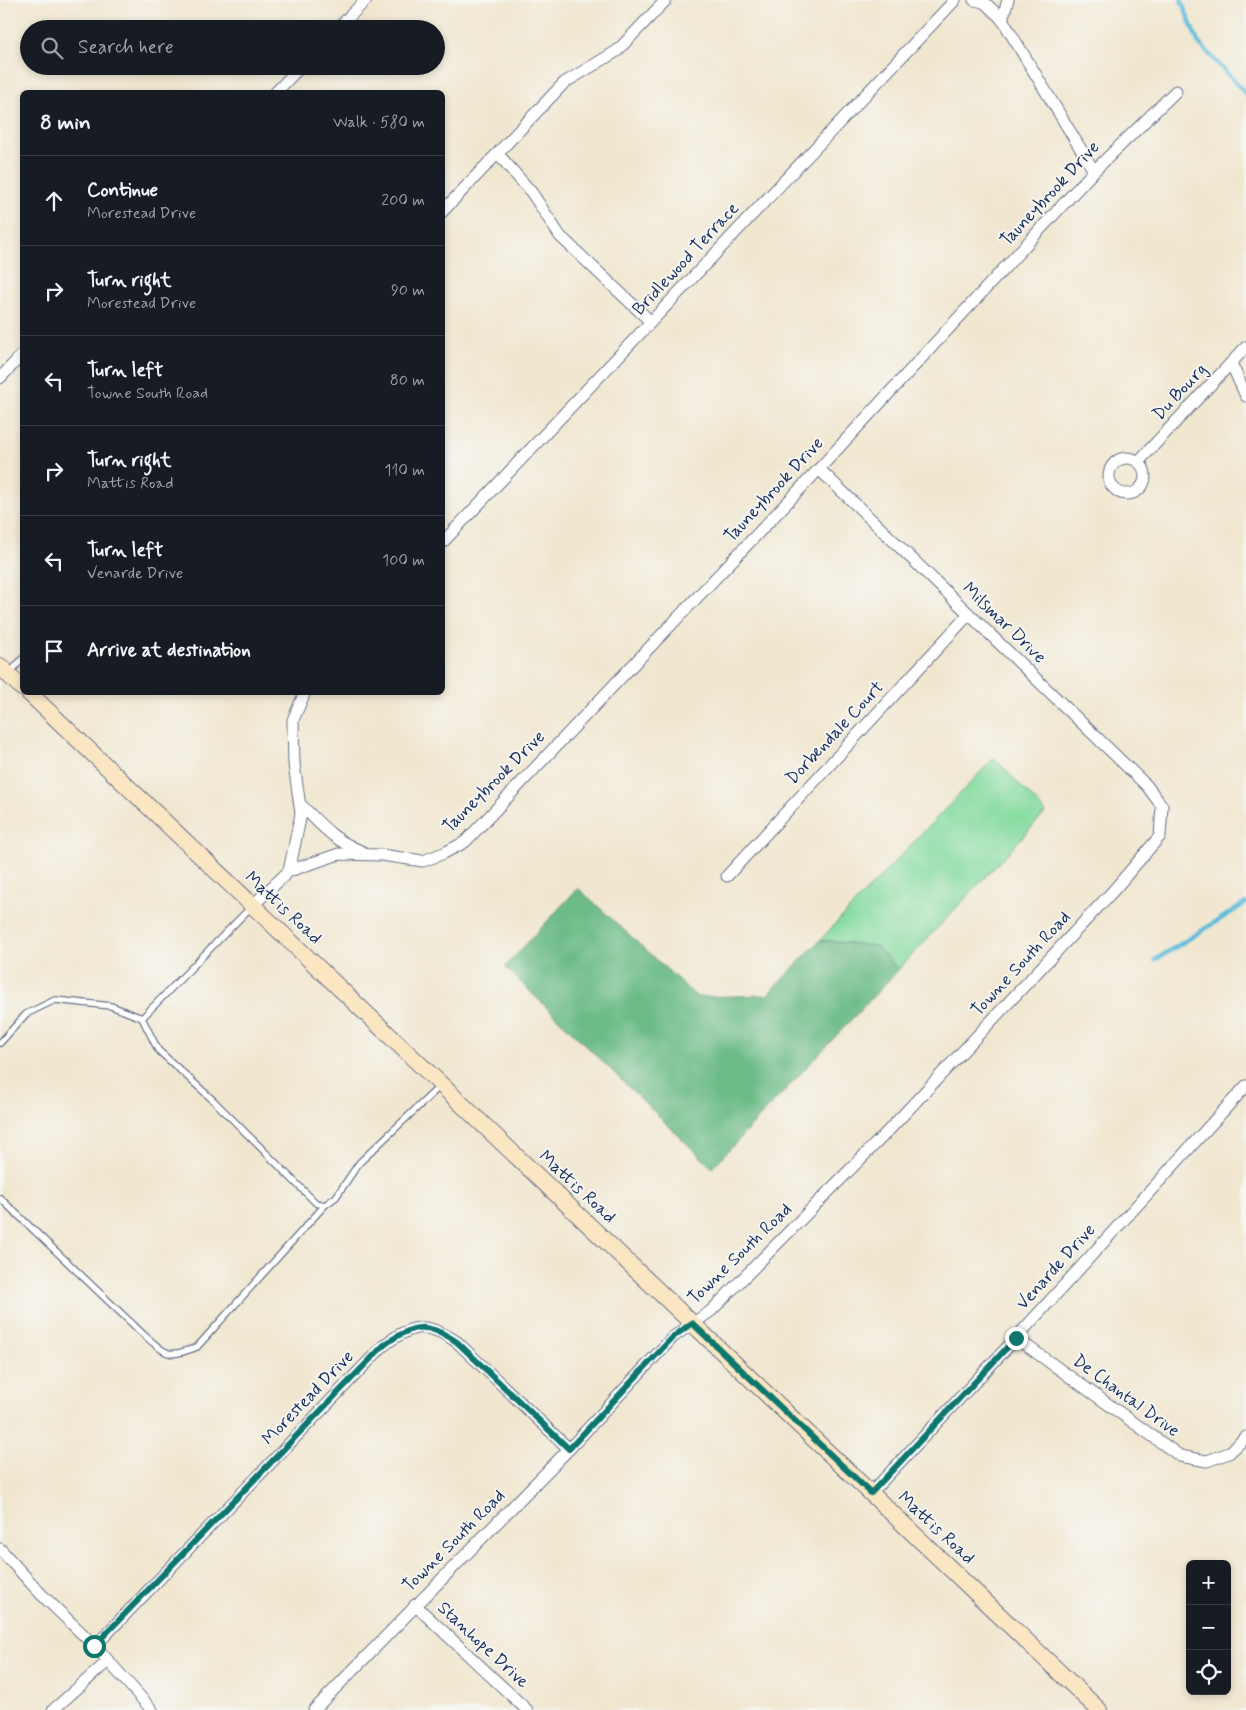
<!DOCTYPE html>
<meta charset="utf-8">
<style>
:root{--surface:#171b24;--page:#242831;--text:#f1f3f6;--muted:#9ea1a6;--line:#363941}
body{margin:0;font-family:Mynerve,sans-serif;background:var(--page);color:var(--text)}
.controls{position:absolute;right:15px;bottom:15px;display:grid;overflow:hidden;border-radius:8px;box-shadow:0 2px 8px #0003}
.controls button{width:45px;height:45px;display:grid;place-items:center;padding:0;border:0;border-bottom:1px solid var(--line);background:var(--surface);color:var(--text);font:25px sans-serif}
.stop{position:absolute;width:15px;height:15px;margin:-11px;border:4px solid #0f766e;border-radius:50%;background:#fff}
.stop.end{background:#0f766e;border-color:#fff;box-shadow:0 1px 5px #0008}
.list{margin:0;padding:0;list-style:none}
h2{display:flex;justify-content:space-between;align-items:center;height:65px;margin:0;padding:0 20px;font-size:21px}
h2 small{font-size:16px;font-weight:400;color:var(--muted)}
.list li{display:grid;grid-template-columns:32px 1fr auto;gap:15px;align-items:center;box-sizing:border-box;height:90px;padding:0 20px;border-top:1px solid var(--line)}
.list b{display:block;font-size:19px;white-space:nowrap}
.list p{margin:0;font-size:16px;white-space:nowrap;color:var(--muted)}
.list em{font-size:16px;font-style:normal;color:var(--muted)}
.icon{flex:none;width:28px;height:28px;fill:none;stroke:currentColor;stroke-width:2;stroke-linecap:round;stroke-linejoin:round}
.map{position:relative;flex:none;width:1246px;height:1710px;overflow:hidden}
.search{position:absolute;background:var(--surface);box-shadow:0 2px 8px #0003;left:20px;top:20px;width:425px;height:55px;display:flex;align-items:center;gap:12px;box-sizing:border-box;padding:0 18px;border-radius:28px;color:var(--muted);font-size:19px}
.panel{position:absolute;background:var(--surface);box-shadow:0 2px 8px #0003;left:20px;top:90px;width:425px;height:605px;border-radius:8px}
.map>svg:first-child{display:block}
.green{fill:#85db9f;stroke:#50857e}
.forest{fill:#6cbb86;stroke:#447572}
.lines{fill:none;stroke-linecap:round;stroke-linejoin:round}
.stream{stroke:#5cbbda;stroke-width:4.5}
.lane-casing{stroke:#666f86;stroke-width:8}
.street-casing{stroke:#666f86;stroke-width:13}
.secondary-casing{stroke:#666f86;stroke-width:18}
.lane{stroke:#fff;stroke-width:5.5}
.street{stroke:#fff;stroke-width:11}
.secondary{stroke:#fbe6c4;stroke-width:16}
.route{stroke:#0f766e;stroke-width:6}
.labels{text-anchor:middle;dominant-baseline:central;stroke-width:4;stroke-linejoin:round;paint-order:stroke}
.street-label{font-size:18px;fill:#1b2f5e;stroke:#f6f6f2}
</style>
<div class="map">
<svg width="1246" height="1710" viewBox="0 0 1246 1710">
<rect width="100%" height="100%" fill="#f6f6f2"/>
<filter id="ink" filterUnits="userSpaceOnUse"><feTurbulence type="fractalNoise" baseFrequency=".02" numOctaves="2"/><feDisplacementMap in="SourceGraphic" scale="10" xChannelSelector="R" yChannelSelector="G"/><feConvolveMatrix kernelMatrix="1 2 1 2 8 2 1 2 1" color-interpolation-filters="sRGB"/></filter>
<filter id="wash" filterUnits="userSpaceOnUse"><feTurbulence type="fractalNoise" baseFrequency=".0096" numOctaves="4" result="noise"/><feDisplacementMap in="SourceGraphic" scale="20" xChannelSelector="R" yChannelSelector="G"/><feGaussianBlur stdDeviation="1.12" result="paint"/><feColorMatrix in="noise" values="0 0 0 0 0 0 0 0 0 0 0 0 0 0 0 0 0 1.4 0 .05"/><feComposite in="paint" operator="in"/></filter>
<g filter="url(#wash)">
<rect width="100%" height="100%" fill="#f1e7d0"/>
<path class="green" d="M 994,758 L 1046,812 L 899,969 L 876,946 L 820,940 Z"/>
<path class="forest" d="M 578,888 L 697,997 L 767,995 L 820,940 L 876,946 L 899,969 L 712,1168 L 505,967 Z"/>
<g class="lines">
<g class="stream">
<path d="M 1181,0 L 1198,42 L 1246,94"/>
<path d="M 1155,960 L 1246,903"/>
</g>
</g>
</g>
<g filter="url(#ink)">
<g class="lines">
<g class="lane-casing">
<g id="lane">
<path d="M 10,673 L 22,659"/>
<path d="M 252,906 L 142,1018 L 158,1050 L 214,1101 L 316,1203 L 325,1205 L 336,1197 L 359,1163 L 440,1086"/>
<path d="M 0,1043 L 26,1014 L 55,1000 L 111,1006 L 142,1018"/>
<path d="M 0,1198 L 144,1335 C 169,1356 167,1358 197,1347 L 325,1205"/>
</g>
</g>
<g class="street-casing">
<g id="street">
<path d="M 974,0 L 984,2 L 1002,19 L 1094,171"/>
<path d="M 1002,20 L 1008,0"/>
<path d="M 337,29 L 366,0"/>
<path d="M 276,92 L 301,66"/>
<path d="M 498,154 L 532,193 L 560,236 L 650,321"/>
<path d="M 442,212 L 564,83 L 617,51 L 666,0"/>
<path d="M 1231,363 L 1246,396"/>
<path d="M 0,378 L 22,355"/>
<circle cx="1127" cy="476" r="18"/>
<path d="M 1139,461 L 1246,347"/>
<path d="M 442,543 L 955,0"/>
<path d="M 300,804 C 322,826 333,840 363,852"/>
<path d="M 289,871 L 301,814 L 294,764 L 293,720 L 305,692"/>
<path d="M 727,876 L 969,614"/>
<path d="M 252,906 L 289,871 L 339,854 L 381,855 L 423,861 L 444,853 L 465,842 L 819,469 L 1094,171 L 1176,91"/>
<path d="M 1016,1338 L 1180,1456 L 1207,1461 L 1229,1453 L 1246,1437"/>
<path d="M 871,1493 L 1016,1338 L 1246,1086"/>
<path d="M 0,1549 L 41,1594 L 95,1646 L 152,1710"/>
<path d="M 415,1605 L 527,1710"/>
<path d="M 95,1646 L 383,1346 C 412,1324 426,1321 457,1342 L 569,1449"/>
<path d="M 53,1710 L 107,1662"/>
<path d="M 314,1710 L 569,1449 L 673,1337 L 711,1311 L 890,1129 L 1113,891 L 1160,836 L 1162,806 L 1147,786 L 819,469"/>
</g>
</g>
<g class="secondary-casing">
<g id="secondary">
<path d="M 0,666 L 22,688"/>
<path d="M 28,692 L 1099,1710"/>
</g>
</g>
<use href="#lane" class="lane"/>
<use href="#street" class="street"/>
<use href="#secondary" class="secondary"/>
</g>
</g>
<g class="lines" filter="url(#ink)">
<path class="route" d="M 94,1646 L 383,1346 C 412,1324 426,1321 457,1342 L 569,1449 L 673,1337 L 692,1323 L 871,1493 L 1016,1338"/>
</g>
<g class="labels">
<g class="street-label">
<text transform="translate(1050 194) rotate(-47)">Tauneybrook Drive</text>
<text transform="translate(686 259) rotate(-47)">Bridlewood Terrace</text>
<text transform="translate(1180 392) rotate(-47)">Du Bourg</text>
<text transform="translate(774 490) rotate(-47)">Tauneybrook Drive</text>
<text transform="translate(1004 623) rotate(44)">Milsmar Drive</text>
<text transform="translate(835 733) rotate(-47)">Dorbendale Court</text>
<text transform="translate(494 782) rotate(-45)">Tauneybrook Drive</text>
<text transform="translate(283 908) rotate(43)">Mattis Road</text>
<text transform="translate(1021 964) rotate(-47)">Towne South Road</text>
<text transform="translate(577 1187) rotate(43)">Mattis Road</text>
<text transform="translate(740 1254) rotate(-44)">Towne South Road</text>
<text transform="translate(1056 1267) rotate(-48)">Venarde Drive</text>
<text transform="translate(1126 1396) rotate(36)">De Chantal Drive</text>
<text transform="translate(308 1398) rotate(-46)">Morestead Drive</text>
<text transform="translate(936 1528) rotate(43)">Mattis Road</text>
<text transform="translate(454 1541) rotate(-45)">Towne South Road</text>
<text transform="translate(483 1645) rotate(43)">Stanhope Drive</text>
</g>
</g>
</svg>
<div class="controls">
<button>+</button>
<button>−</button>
<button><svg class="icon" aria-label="locate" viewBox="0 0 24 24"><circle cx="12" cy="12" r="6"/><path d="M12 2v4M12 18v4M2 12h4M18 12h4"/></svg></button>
</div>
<div class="stop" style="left:94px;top:1646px"></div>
<div class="stop end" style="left:1016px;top:1338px"></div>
<div class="search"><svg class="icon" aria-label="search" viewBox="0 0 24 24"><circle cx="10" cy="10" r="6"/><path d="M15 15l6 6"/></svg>Search here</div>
<section class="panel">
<h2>8 min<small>Walk · 580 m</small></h2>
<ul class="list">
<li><svg class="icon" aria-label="ahead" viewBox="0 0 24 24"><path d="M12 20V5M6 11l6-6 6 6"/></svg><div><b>Continue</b><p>Morestead Drive</p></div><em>200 m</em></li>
<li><svg class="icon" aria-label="right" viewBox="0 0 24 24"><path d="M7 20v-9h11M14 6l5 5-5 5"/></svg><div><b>Turn right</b><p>Morestead Drive</p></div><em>90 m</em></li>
<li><svg class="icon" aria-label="left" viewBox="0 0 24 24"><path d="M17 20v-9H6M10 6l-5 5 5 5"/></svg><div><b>Turn left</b><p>Towne South Road</p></div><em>80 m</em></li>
<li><svg class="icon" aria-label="right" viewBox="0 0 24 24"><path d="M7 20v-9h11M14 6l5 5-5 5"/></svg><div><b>Turn right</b><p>Mattis Road</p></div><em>110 m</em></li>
<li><svg class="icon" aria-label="left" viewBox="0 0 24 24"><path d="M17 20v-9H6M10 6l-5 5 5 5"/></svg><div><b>Turn left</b><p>Venarde Drive</p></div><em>100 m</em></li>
<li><svg class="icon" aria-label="arrive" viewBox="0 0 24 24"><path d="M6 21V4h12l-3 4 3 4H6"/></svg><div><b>Arrive at destination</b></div></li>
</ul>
</section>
</div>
